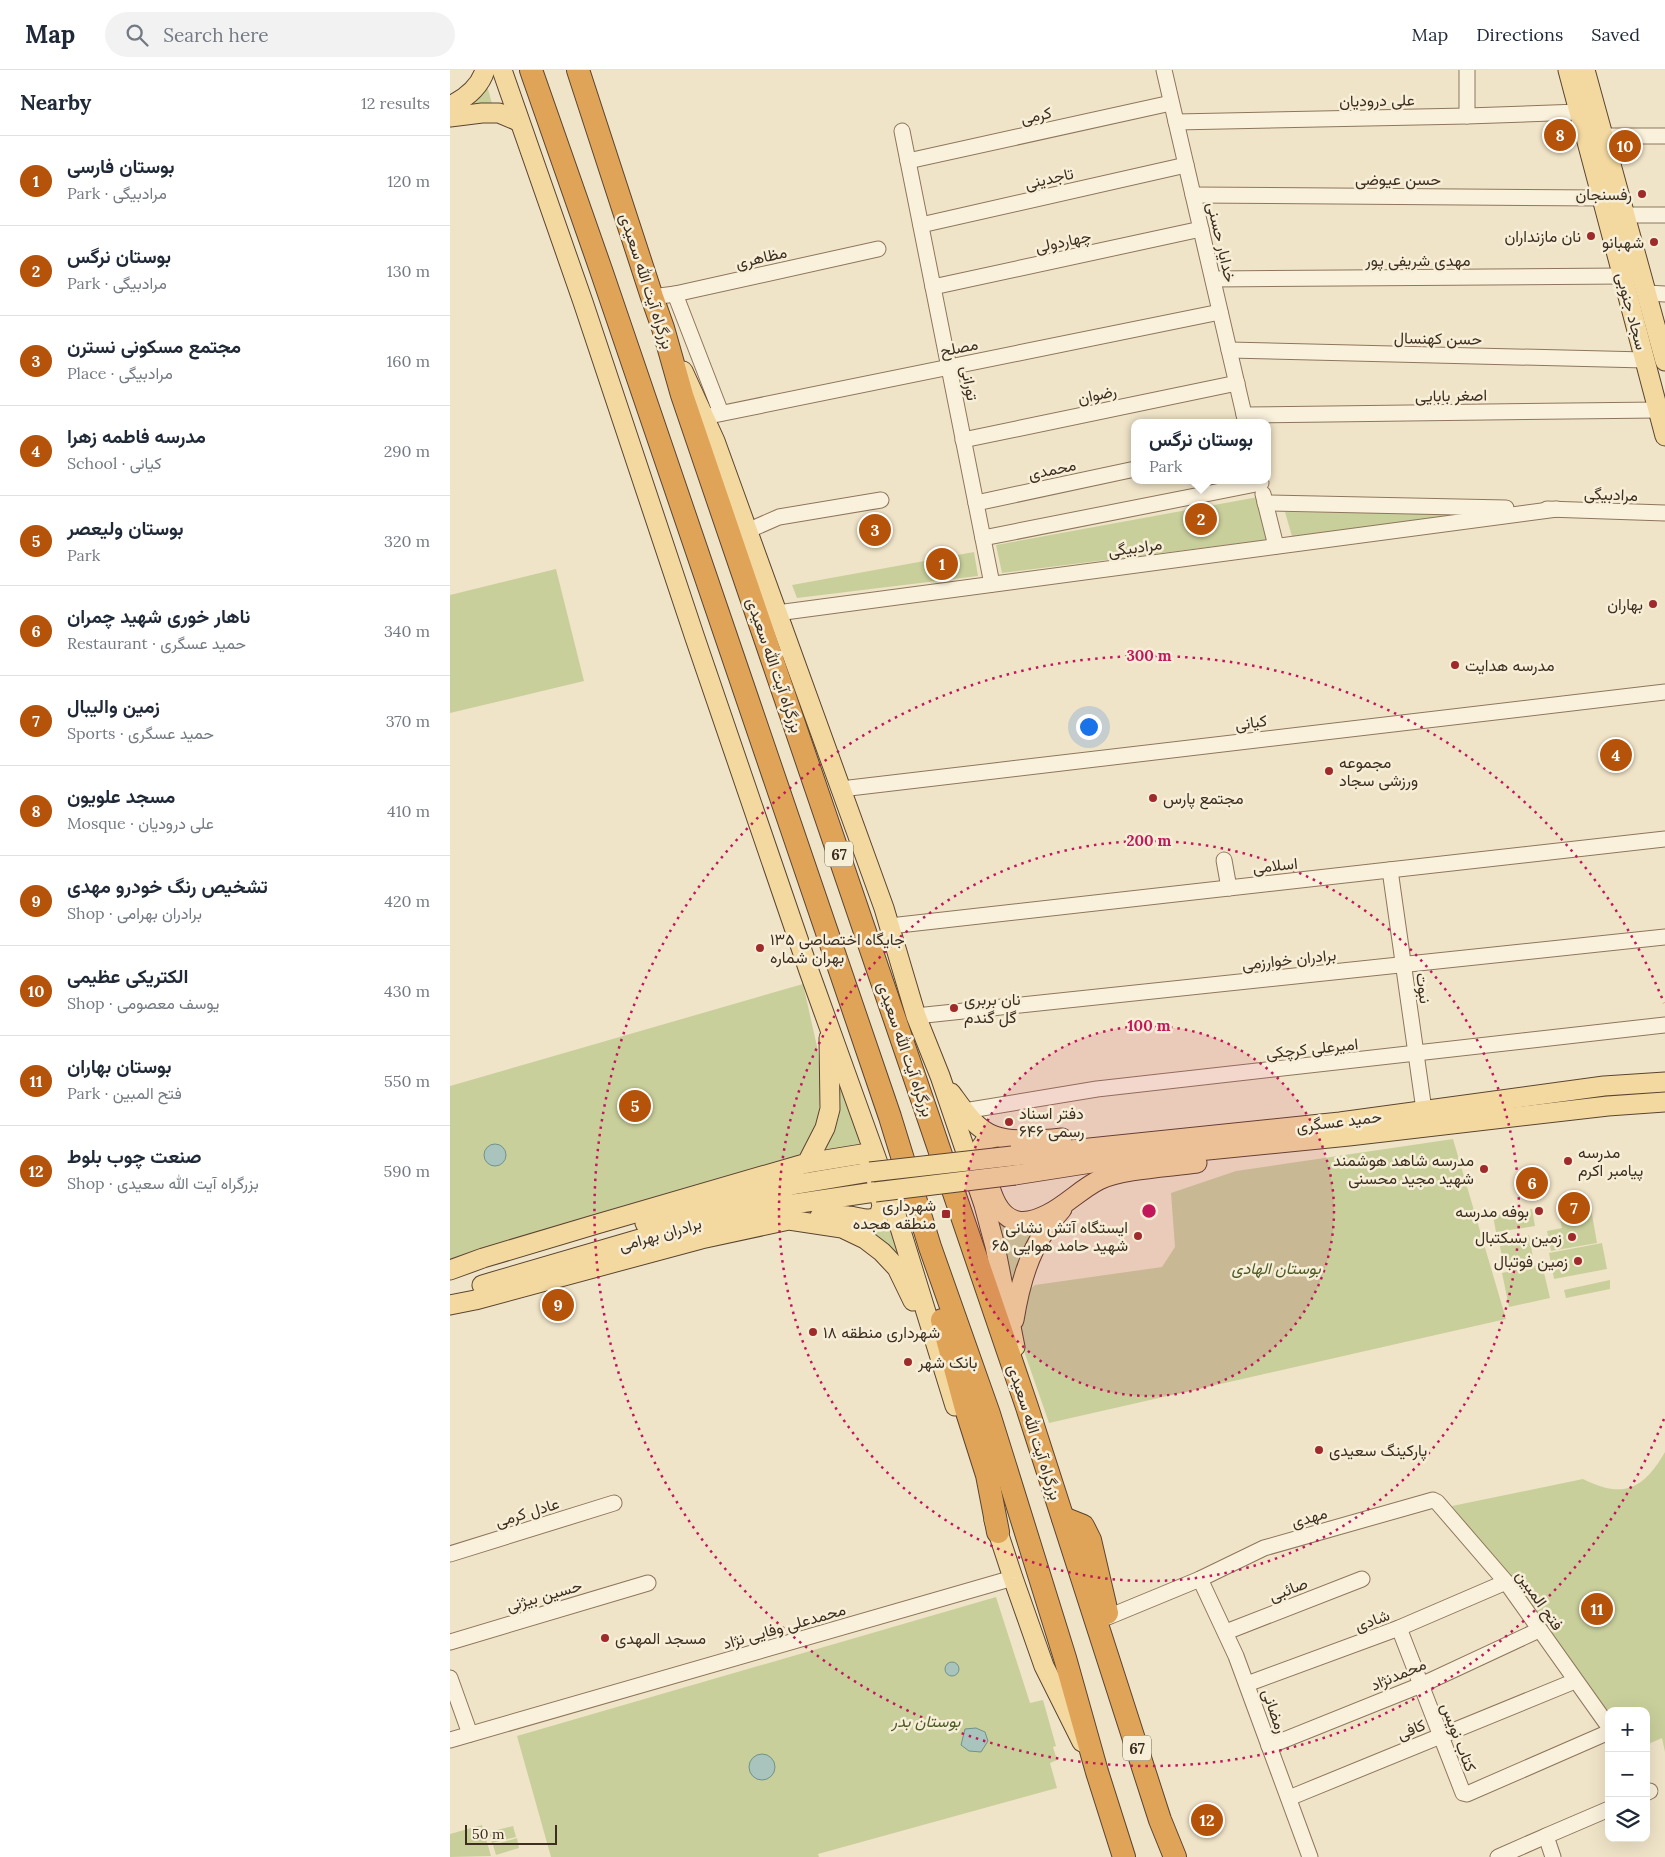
<!DOCTYPE html>
<meta charset="utf-8">
<style>
:root{--surface:#fff;--page:#f2f2f3;--text:#1f2937;--muted:#747a83;--line:#e0e1e3;--accent:#b45309}
body{margin:0;font-family:Lora,Vazirmatn,serif;background:var(--page);color:var(--text)}
.controls{position:absolute;right:15px;bottom:15px;display:grid;overflow:hidden;border-radius:10px;box-shadow:0 5px 20px #0002}
.controls button{width:45px;height:45px;display:grid;place-items:center;padding:0;border:0;border-bottom:1px solid var(--line);background:var(--surface);color:var(--text);font:25px sans-serif}
.scale{position:absolute;left:15px;bottom:12px;width:92px;box-sizing:border-box;padding-left:5px;border:2px solid #3d2e20;border-top:0;font-size:14px;line-height:18px;white-space:nowrap;color:#3d2e20;-webkit-text-stroke:4px #f7eed8;paint-order:stroke}
.you{position:absolute;left:638px;top:656px;width:18px;height:18px;margin:-12px;border:4px solid #fff;border-radius:50%;background:#1a73e8;box-shadow:0 0 0 8px #1a73e833}
.badge{display:grid;place-items:center;width:32px;height:32px;border-radius:50%;background:var(--accent);color:#fff;font-size:16px;font-weight:700}
.pin{position:absolute;translate:-50% -50%;border:2px solid #fff;box-shadow:0 1px 5px #0006}
.popup{position:absolute;left:681px;top:349px;width:140px;height:65px;box-sizing:border-box;display:grid;place-content:center;border-radius:10px;background:var(--surface);filter:drop-shadow(0 1px 4px #0005);font-size:16px;white-space:nowrap;color:var(--muted)}
.popup b{font-size:19px;color:var(--text)}
.popup::after{content:'';position:absolute;left:50%;top:100%;margin-left:-10px;border:10px solid transparent;border-top-color:var(--surface)}
.list{margin:0;padding:0;list-style:none}
h2{display:flex;justify-content:space-between;align-items:center;height:65px;margin:0;padding:0 20px;font-size:21px}
h2 small{font-size:16px;font-weight:400;color:var(--muted)}
.list li{display:grid;grid-template-columns:32px 1fr auto;gap:15px;align-items:center;box-sizing:border-box;height:90px;padding:0 20px;border-top:1px solid var(--line)}
.list b{display:block;font-size:19px;white-space:nowrap}
.list p{margin:0;font-size:16px;white-space:nowrap;color:var(--muted)}
.list em{font-size:16px;font-style:normal;color:var(--muted)}
.icon{flex:none;width:28px;height:28px;fill:none;stroke:currentColor;stroke-width:2;stroke-linecap:round;stroke-linejoin:round}
.map{position:relative;flex:none;width:1215px;height:1787px;overflow:hidden}
header{display:flex;align-items:center;gap:30px;box-sizing:border-box;height:70px;padding:0 25px;background:var(--surface);border-bottom:1px solid var(--line)}
header strong{font-size:24px}
nav{display:flex;gap:28px;margin-inline-start:auto;font-size:18px}
.search{width:350px;height:45px;background:var(--page);display:flex;align-items:center;gap:12px;box-sizing:border-box;padding:0 18px;border-radius:28px;color:var(--muted);font-size:19px}
main{display:flex}
aside{flex:1;background:var(--surface)}
.map>svg:first-child{display:block}
.green{fill:#c9cf9b}
.water{fill:#a9c4bc;stroke:#6f938a}
.lines{fill:none;stroke-linecap:round;stroke-linejoin:round}
.minor-casing{stroke:#8d765c;stroke-width:17}
.major-casing{stroke:#5b4430;stroke-width:21}
.highway-casing{stroke:#5b4430;stroke-width:24}
.minor{stroke:#faf1dc;stroke-width:15}
.major{stroke:#f3d9a0;stroke-width:19}
.highway{stroke:#e0a458;stroke-width:22}
.major-bridge-casing{stroke:#5b4430;stroke-width:21;stroke-linecap:butt}
.major-bridge{stroke:#f3d9a0;stroke-width:19}
.ring{fill:none;stroke:#c2185b;stroke-width:2.5;stroke-dasharray:2.5 5}
.poi-dot{fill:#9e2a2b;stroke:#f7eed8;stroke-width:2}
.labels{text-anchor:middle;dominant-baseline:central;stroke-width:5;stroke-linejoin:round;paint-order:stroke}
.shield{fill:#f7eed8;stroke:#756857;stroke-width:1}
.shield-label{font-size:15px;font-weight:bold;fill:#3d2e20}
.street-label{font-size:16px;fill:#3d2e20;stroke:#f7eed8}
.poi-label{font-size:16px;fill:#3d2e20;stroke:#f7eed8;text-anchor:start}
.park-label{font-size:16px;font-style:italic;fill:#4d5a26;stroke:#f7eed8}
.centre{fill:#c2185b;stroke:#f7eed8;stroke-width:2.5}
.ring-label{font-size:15px;text-anchor:middle;font-weight:bold;fill:#c2185b;stroke:#f7eed8;stroke-width:5;stroke-linejoin:round;paint-order:stroke}
</style>
<header>
<strong>Map</strong>
<div class="search"><svg class="icon" aria-label="search" viewBox="0 0 24 24"><circle cx="10" cy="10" r="6"/><path d="M15 15l6 6"/></svg>Search here</div>
<nav><a>Map</a><a>Directions</a><a>Saved</a></nav>
</header>
<main>
<aside>
<h2>Nearby<small>12 results</small></h2>
<ul class="list">
<li><span class="badge">1</span><div><b>بوستان فارسی</b><p>Park · مرادبیگی</p></div><em>120 m</em></li>
<li><span class="badge">2</span><div><b>بوستان نرگس</b><p>Park · مرادبیگی</p></div><em>130 m</em></li>
<li><span class="badge">3</span><div><b>مجتمع مسکونی نسترن</b><p>Place · مرادبیگی</p></div><em>160 m</em></li>
<li><span class="badge">4</span><div><b>مدرسه فاطمه زهرا</b><p>School · کیانی</p></div><em>290 m</em></li>
<li><span class="badge">5</span><div><b>بوستان ولیعصر</b><p>Park</p></div><em>320 m</em></li>
<li><span class="badge">6</span><div><b>ناهار خوری شهید چمران</b><p>Restaurant · حمید عسگری</p></div><em>340 m</em></li>
<li><span class="badge">7</span><div><b>زمین والیبال</b><p>Sports · حمید عسگری</p></div><em>370 m</em></li>
<li><span class="badge">8</span><div><b>مسجد علویون</b><p>Mosque · علی درودیان</p></div><em>410 m</em></li>
<li><span class="badge">9</span><div><b>تشخیص رنگ خودرو مهدی</b><p>Shop · برادران بهرامی</p></div><em>420 m</em></li>
<li><span class="badge">10</span><div><b>الکتریکی عظیمی</b><p>Shop · یوسف معصومی</p></div><em>430 m</em></li>
<li><span class="badge">11</span><div><b>بوستان بهاران</b><p>Park · فتح المبین</p></div><em>550 m</em></li>
<li><span class="badge">12</span><div><b>صنعت چوب بلوط</b><p>Shop · بزرگراه آیت الله سعیدی</p></div><em>590 m</em></li>
</ul>
</aside>
<div class="map">
<svg width="1215" height="1787" viewBox="0 0 1215 1787">
<rect width="100%" height="100%" fill="#f0e4c8"/>
<g class="green">
<path d="M 36,12 L 43,37 L 30,38 L 15,34 Z"/>
<path d="M 808,427 L 816,470 L 552,503 L 546,475 Z"/>
<path d="M 835,442 L 1037,444 L 843,470 Z"/>
<path d="M 524,482 L 528,506 L 347,528 L 342,515 Z"/>
<path d="M 106,499 L 134,611 L 0,643 L 0,525 Z"/>
<path d="M 353,914 L 368,981 L 371,1019 L 368,1053 L 352,1085 L 0,1191 L 0,1016 Z"/>
<path d="M 384,994 L 413,1077 L 372,1082 C 394,1048 394,1033 384,994 Z"/>
<path d="M 1003,1069 L 1056,1249 L 599,1353 L 574,1281 L 570,1264 L 570,1243 L 573,1225 L 585,1215 L 712,1197 L 725,1177 L 721,1123 L 786,1101 Z"/>
<path d="M 1139,1127 L 1147,1173 L 1101,1181 L 1097,1161 L 1112,1158 L 1106,1133 Z"/>
<path d="M 1082,1139 L 1085,1156 L 1046,1162 L 1043,1146 Z"/>
<path d="M 438,1144 L 461,1210 L 373,1148 Z"/>
<path d="M 546,1150 C 563,1161 573,1158 592,1156 L 561,1234 Z"/>
<path d="M 1079,1165 L 1084,1193 L 1054,1199 L 1049,1171 Z"/>
<path d="M 1152,1173 L 1157,1199 L 1104,1209 L 1099,1183 Z"/>
<path d="M 1092,1194 L 1100,1228 L 1059,1237 L 1052,1203 Z"/>
<path d="M 1160,1210 L 1160,1219 L 1116,1228 L 1114,1220 Z"/>
<path d="M 1215,1382 L 1215,1682 L 1212,1668 L 1196,1675 L 1196,1641 L 1159,1641 L 1159,1647 L 1002,1436 L 1133,1409 C 1173,1429 1193,1420 1215,1382 Z"/>
<path d="M 546,1527 L 580,1633 L 593,1630 L 606,1676 L 603,1677 L 607,1690 L 600,1693 L 607,1718 L 368,1784 L 369,1787 L 101,1787 L 67,1666 Z"/>
<path d="M 32,1755 L 41,1786 L 0,1787 L 0,1764 Z"/>
<path d="M 63,1756 L 66,1767 L 42,1773 L 39,1762 Z"/>
<path d="M 67,1768 L 69,1778 L 46,1785 L 43,1775 Z"/>
</g>
<g class="water">
<circle cx="45" cy="1085" r="11"/>
<circle cx="502" cy="1599" r="7"/>
<path d="M 526,1658 L 535,1662 L 538,1671 L 531,1682 L 519,1681 L 511,1675 L 515,1659 Z"/>
<circle cx="312" cy="1697" r="13"/>
</g>
<g class="lines">
<g class="minor-casing">
<g id="minor">
<path d="M 714,0 L 796,353"/>
<path d="M 1017,46 L 1017,0"/>
<path d="M 726,52 L 1017,46 L 1129,42"/>
<path d="M 452,61 L 542,514"/>
<path d="M 1153,66 L 1215,66"/>
<path d="M 458,91 L 721,33"/>
<path d="M 743,125 L 1152,128"/>
<path d="M 1175,145 L 1215,145"/>
<path d="M 471,155 L 736,95"/>
<path d="M 763,209 L 1173,206"/>
<path d="M 483,217 L 751,159"/>
<path d="M 1197,223 L 1215,224"/>
<path d="M 225,224 L 271,343"/>
<path d="M 202,227 L 225,224 L 428,179"/>
<path d="M 779,280 L 1195,290"/>
<path d="M 794,345 L 1208,340"/>
<path d="M 254,347 L 770,242"/>
<path d="M 513,370 L 787,313"/>
<path d="M 813,424 L 826,476"/>
<path d="M 526,433 L 685,399"/>
<path d="M 815,433 L 1056,438"/>
<path d="M 1097,439 L 1215,443"/>
<path d="M 297,461 L 329,447 L 431,430"/>
<path d="M 533,468 L 811,413"/>
<path d="M 327,543 L 1107,439"/>
<path d="M 391,719 L 1215,622"/>
<path d="M 774,790 L 779,818"/>
<path d="M 940,800 L 974,1040"/>
<path d="M 440,856 L 1215,769"/>
<path d="M 466,946 L 1215,867"/>
<path d="M 514,1041 L 647,1019 L 1215,955"/>
<path d="M 0,1484 L 164,1433"/>
<path d="M 750,1509 L 786,1586 L 860,1787"/>
<path d="M 658,1547 L 750,1509 L 814,1478 L 983,1430 L 987,1432 L 1056,1512 L 1159,1657"/>
<path d="M 949,1558 L 1013,1723 L 1017,1724 L 1159,1662"/>
<path d="M 776,1562 L 912,1509"/>
<path d="M 0,1572 L 198,1513"/>
<path d="M 0,1608 L 20,1664"/>
<path d="M 797,1614 L 949,1558 L 1056,1512"/>
<path d="M 0,1670 L 563,1508"/>
<path d="M 819,1676 L 971,1615 L 1089,1560"/>
<path d="M 1196,1723 L 1200,1721"/>
<path d="M 839,1728 L 1125,1611"/>
<path d="M 1048,1787 L 1096,1766"/>
<path d="M 1103,1787 L 1096,1766 L 1159,1739"/>
</g>
</g>
<g class="major-casing">
<g id="major">
<path d="M 52,0 L 133,232 L 245,568 L 359,901 L 443,1135 L 505,1336"/>
<path d="M 1118,0 L 1215,366"/>
<path d="M 1135,0 L 1215,291"/>
<path d="M 0,36 C 16,28 30,17 35,0"/>
<path d="M 0,47 L 32,43 L 49,43 L 68,51"/>
<path d="M 233,301 L 265,371 L 434,838 L 466,946 L 490,1006 L 534,1135 L 545,1176 L 565,1277"/>
<path d="M 501,1023 C 512,1038 526,1060 545,1066 C 563,1072 594,1070 612,1068"/>
<path d="M 546,1067 L 536,1070 L 531,1077 C 539,1114 544,1172 598,1144 C 616,1135 631,1119 649,1110 C 672,1099 720,1097 747,1093"/>
<path d="M 562,1086 L 890,1052 L 1154,1016 L 1215,1012"/>
<path d="M 357,1093 L 412,1084 L 422,1090 L 432,1136 L 429,1146 C 419,1152 410,1147 398,1146 C 389,1145 380,1145 370,1146"/>
<path d="M 565,1105 L 667,1089 L 899,1066 L 1158,1036 L 1215,1032"/>
<path d="M 195,1153 L 342,1115 L 420,1102"/>
<path d="M 0,1200 L 33,1188 L 147,1154 L 357,1093 L 375,1058 L 380,1039 L 379,968"/>
<path d="M 32,1215 L 234,1156 L 303,1140 L 425,1122"/>
<path d="M 0,1235 L 25,1230 L 251,1169 L 339,1150 L 392,1158 L 415,1169 L 432,1182 L 447,1198 L 463,1231"/>
<path d="M 564,1250 C 569,1219 577,1186 595,1161 C 600,1153 606,1146 612,1139"/>
<path d="M 544,1450 L 563,1508 L 594,1596 L 632,1672"/>
</g>
</g>
<g class="highway-casing">
<g id="highway">
<path d="M 81,0 L 151,200 L 440,1047 L 480,1177 L 539,1344 L 615,1588 L 647,1702 L 674,1787"/>
<path d="M 128,0 L 202,227 L 213,258 L 232,325 L 577,1337 L 710,1750 L 725,1787"/>
<path d="M 492,1250 L 516,1339 L 537,1405 L 548,1462"/>
<path d="M 613,1448 L 633,1456 L 640,1470 L 657,1543"/>
</g>
</g>
<use href="#minor" class="minor"/>
<use href="#major" class="major"/>
<use href="#highway" class="highway"/>
<g class="major-bridge-casing">
<g id="major-bridge">
<path d="M 420,1102 L 562,1086"/>
<path d="M 425,1122 L 565,1105"/>
</g>
</g>
<use href="#major-bridge" class="major-bridge"/>
</g>
<circle cx="699" cy="1141" r="185" fill="#c2185b" fill-opacity=".12"/>
<g class="ring">
<circle cx="699" cy="1141" r="185"/>
<circle cx="699" cy="1141" r="370"/>
<path d="M1214 1349A555 555 0 1 1 1214 933"/>
</g>
<g class="poi-dot">
<circle cx="1192" cy="124" r="5"/>
<circle cx="1141" cy="166" r="5"/>
<circle cx="1204" cy="172" r="5"/>
<circle cx="1203" cy="534" r="5"/>
<circle cx="1005" cy="595" r="5"/>
<circle cx="879" cy="701" r="5"/>
<circle cx="703" cy="728" r="5"/>
<circle cx="310" cy="878" r="5"/>
<circle cx="504" cy="938" r="5"/>
<circle cx="559" cy="1052" r="5"/>
<circle cx="1118" cy="1091" r="5"/>
<circle cx="1034" cy="1099" r="5"/>
<circle cx="1089" cy="1141" r="5"/>
<rect x="491" y="1139" width="10" height="10" rx="2.5"/>
<circle cx="688" cy="1166" r="5"/>
<circle cx="1122" cy="1167" r="5"/>
<circle cx="1128" cy="1191" r="5"/>
<circle cx="363" cy="1262" r="5"/>
<circle cx="458" cy="1292" r="5"/>
<circle cx="869" cy="1380" r="5"/>
<circle cx="155" cy="1568" r="5"/>
</g>
<g class="labels">
<g class="shield">
<rect x="375" y="771.5" width="28" height="25" rx="4"/>
<rect x="673" y="1665.5" width="28" height="25" rx="4"/>
</g>
<g class="shield-label">
<text x="389" y="784">67</text>
<text x="687" y="1678">67</text>
</g>
<g class="street-label">
<text transform="translate(927 30) rotate(-1)">علی درودیان</text>
<text transform="translate(586 45) rotate(-12)">کرمی</text>
<text transform="translate(599 108) rotate(-13)">تاجدینی</text>
<text x="948" y="109">حسن عیوضی</text>
<text transform="translate(613 171) rotate(-12)">چهاردولی</text>
<text transform="translate(772 172) rotate(77)">خدایار حسنی</text>
<text transform="translate(311 187) rotate(-13)">مظاهری</text>
<text x="968" y="190">مهدی شریفی پور</text>
<text transform="translate(197 211) rotate(72)">بزرگراه آیت الله سعیدی</text>
<text transform="translate(1182 241) rotate(75)">سجاد جنوبی</text>
<text transform="translate(988 268) rotate(1)">حسن کهنسال</text>
<text transform="translate(509 277) rotate(-11)">مصلح</text>
<text transform="translate(520 313) rotate(79)">تورانی</text>
<text transform="translate(647 324) rotate(-12)">رضوان</text>
<text transform="translate(1001 325) rotate(-1)">اصغر بابایی</text>
<text transform="translate(602 399) rotate(-12)">محمدی</text>
<text transform="translate(1161 424) rotate(2)">مرادبیگی</text>
<text transform="translate(685 477) rotate(-8)">مرادبیگی</text>
<text transform="translate(325 595) rotate(71)">بزرگراه آیت الله سعیدی</text>
<text transform="translate(801 652) rotate(-7)">کیانی</text>
<text transform="translate(825 795) rotate(-6)">اسلامی</text>
<text transform="translate(839 889) rotate(-6)">برادران خوارزمی</text>
<text transform="translate(974 918) rotate(82)">نبوت</text>
<text transform="translate(862 978) rotate(-6)">امیرعلی کرچکی</text>
<text transform="translate(456 979) rotate(71)">بزرگراه آیت الله سعیدی</text>
<text transform="translate(889 1051) rotate(-7)">حمید عسگری</text>
<text transform="translate(210 1164) rotate(-16)">برادران بهرامی</text>
<text transform="translate(585 1362) rotate(72)">بزرگراه آیت الله سعیدی</text>
<text transform="translate(77 1442) rotate(-17)">عادل کرمی</text>
<text transform="translate(859 1447) rotate(-16)">مهدی</text>
<text transform="translate(838 1519) rotate(-21)">صائبی</text>
<text transform="translate(94 1525) rotate(-16)">حسین بیژنی</text>
<text transform="translate(1090 1530) rotate(55)">فتح المبین</text>
<text transform="translate(922 1550) rotate(-20)">شادی</text>
<text transform="translate(334 1556) rotate(-16)">محمدعلی وفایی نژاد</text>
<text transform="translate(948 1604) rotate(-23)">محمدنژاد</text>
<text transform="translate(825 1641) rotate(71)">رمضانی</text>
<text transform="translate(961 1659) rotate(-22)">کافی</text>
<text transform="translate(1009 1667) rotate(69)">کتاب نویس</text>
</g>
<g class="poi-label">
<text x="1182" y="124" text-anchor="end">رفسنجان</text>
<text x="1131" y="166" text-anchor="end">نان مازنداران</text>
<text x="1194" y="172" text-anchor="end">شهبانو</text>
<text x="1193" y="534" text-anchor="end">بهاران</text>
<text x="1015" y="595">مدرسه هدایت</text>
<text x="889" y="692">مجموعه<tspan x="889" dy="18">ورزشی سجاد</tspan></text>
<text x="713" y="728">مجتمع پارس</text>
<text x="320" y="869">۱۳۵ جایگاه اختصاصی<tspan x="320" dy="18">بهران شماره</tspan></text>
<text x="514" y="929">نان بربری<tspan x="514" dy="18">گل گندم</tspan></text>
<text x="569" y="1043">دفتر اسناد<tspan x="569" dy="18">رسمی ۶۴۶</tspan></text>
<text x="1128" y="1082">مدرسه<tspan x="1128" dy="18">پیامبر اکرم</tspan></text>
<text x="1024" y="1090" text-anchor="end">مدرسه شاهد هوشمند<tspan x="1024" dy="18">شهید مجید محسنی</tspan></text>
<text x="486" y="1135" text-anchor="end">شهرداری<tspan x="486" dy="18">منطقه هجده</tspan></text>
<text x="1079" y="1141" text-anchor="end">بوفه مدرسه</text>
<text x="678" y="1157" text-anchor="end">ایستگاه آتش نشانی<tspan x="678" dy="18">۶۵ شهید حامد هوایی</tspan></text>
<text x="1112" y="1167" text-anchor="end">زمین بسکتبال</text>
<text x="1118" y="1191" text-anchor="end">زمین فوتبال</text>
<text x="373" y="1262">شهرداری منطقه ۱۸</text>
<text x="468" y="1292">بانک شهر</text>
<text x="879" y="1380">پارکینگ سعیدی</text>
<text x="165" y="1568">مسجد المهدی</text>
</g>
<g class="park-label">
<text x="826" y="1198">بوستان الهادی</text>
<text x="476" y="1651">بوستان بدر</text>
</g>
</g>
<circle cx="699" cy="1141" r="8" class="centre"/>
<g class="ring-label">
<text x="699" y="591">300 m</text>
<text x="699" y="776">200 m</text>
<text x="699" y="961">100 m</text>
</g>
</svg>
<div class="controls">
<button>+</button>
<button>−</button>
<button><svg class="icon" aria-label="layers" viewBox="0 0 24 24"><path d="M12 4l9 5-9 5-9-5zM3 14l9 5 9-5"/></svg></button>
</div>
<div class="scale">50 m</div>
<div class="you"></div>
<div class="pin badge" style="left:492px;top:494px">1</div>
<div class="pin badge" style="left:751px;top:449px">2</div>
<div class="popup"><b>بوستان نرگس</b>Park</div>
<div class="pin badge" style="left:425px;top:460px">3</div>
<div class="pin badge" style="left:1166px;top:685px">4</div>
<div class="pin badge" style="left:185px;top:1036px">5</div>
<div class="pin badge" style="left:1082px;top:1113px">6</div>
<div class="pin badge" style="left:1124px;top:1138px">7</div>
<div class="pin badge" style="left:1110px;top:65px">8</div>
<div class="pin badge" style="left:108px;top:1235px">9</div>
<div class="pin badge" style="left:1175px;top:76px">10</div>
<div class="pin badge" style="left:1147px;top:1539px">11</div>
<div class="pin badge" style="left:757px;top:1750px">12</div>
</div>
</main>
